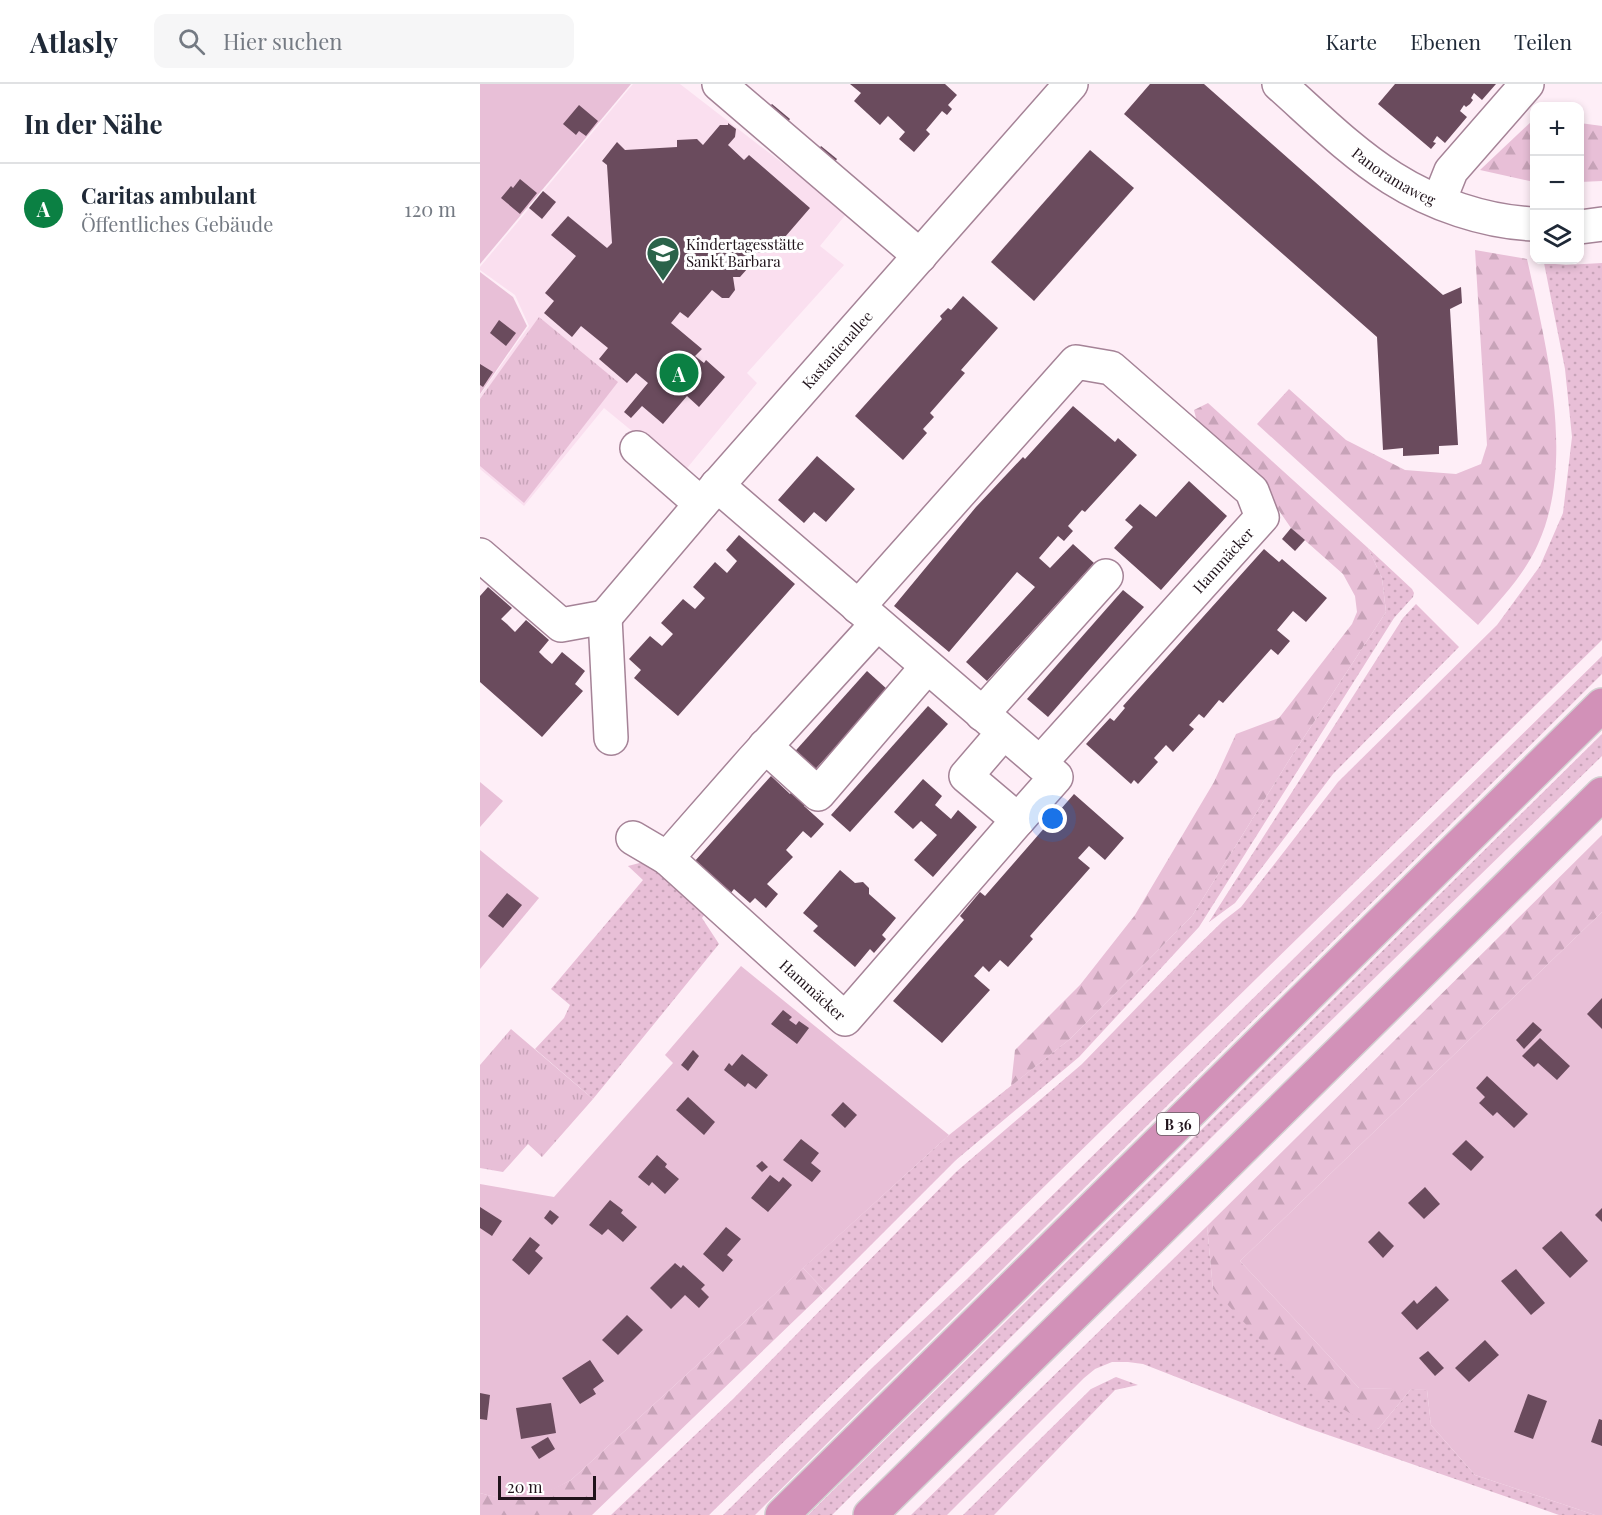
<!DOCTYPE html>
<html lang="de">
<meta charset="utf-8">
<style>
:root{--surface:#fff;--page:#f6f6f7;--text:#1f2937;--muted:#747a83;--line:#e0e1e3;--accent:#0b8043}
body{margin:0;font-family:"Playfair Display",serif;background:var(--page);color:var(--text)}
.controls{position:absolute;right:18px;top:18px;display:grid;overflow:hidden;border-radius:12px;box-shadow:0 3px 9px #0003}
.controls button{width:54px;height:54px;display:grid;place-items:center;padding:0;border:0;border-bottom:2px solid var(--line);background:var(--surface);color:var(--text);font:30px sans-serif}
.scale{position:absolute;left:18px;bottom:15px;width:98px;box-sizing:border-box;padding-left:6px;border:3px solid #20131b;border-top:0;font-size:16px;line-height:21px;white-space:nowrap;color:#20131b;-webkit-text-stroke:4px #fff;paint-order:stroke}
.you{position:absolute;left:573px;top:735px;width:21px;height:21px;margin:-15px;border:4px solid #fff;border-radius:50%;background:#1a73e8;box-shadow:0 0 0 9px #1a73e833}
.badge{display:grid;place-items:center;width:39px;height:39px;border-radius:50%;background:var(--accent);color:#fff;font-size:20px;font-weight:700}
.pin{position:absolute;translate:-50% -50%;border:3px solid #fff;box-shadow:0 2px 6px #0006}
.list{margin:0;padding:0;list-style:none}
h2{display:flex;justify-content:space-between;align-items:center;height:78px;margin:0;padding:0 24px;font-size:26px}
h2 small{font-size:20px;font-weight:400;color:var(--muted)}
.list li{display:grid;grid-template-columns:39px 1fr auto;gap:18px;align-items:center;box-sizing:border-box;height:90px;padding:0 24px;border-top:2px solid var(--line)}
.list b{display:block;font-size:22px;white-space:nowrap}
.list p{margin:0;font-size:20px;white-space:nowrap;color:var(--muted)}
.list em{font-size:20px;font-style:normal;color:var(--muted)}
.icon{flex:none;width:33px;height:33px;fill:none;stroke:currentColor;stroke-width:2;stroke-linecap:round;stroke-linejoin:round}
.map{position:relative;flex:none;width:1122px;height:1431px;overflow:hidden}
header{display:flex;align-items:center;gap:36px;box-sizing:border-box;height:84px;padding:0 30px;background:var(--surface);border-bottom:2px solid var(--line)}
header strong{font-size:28px}
nav{display:flex;gap:33px;margin-inline-start:auto;font-size:21px}
.search{width:420px;height:54px;background:var(--page);display:flex;align-items:center;gap:15px;box-sizing:border-box;padding:0 21px;border-radius:12px;color:var(--muted);font-size:22px}
main{display:flex}
aside{flex:1;background:var(--surface)}
.map>svg:first-child{display:block}
.built{fill:#fadfef}
.grass{fill:url(#grass-dots)}
.forest{fill:url(#forest-firs)}
.park{fill:url(#park-tufts)}
.garden{fill:#e8bfd7}
.building{fill:#6a4b5d}
.lines{fill:none;stroke-linecap:round;stroke-linejoin:round}
.minor-casing{stroke:#a58397;stroke-width:36}
.highway-casing{stroke:#d2d0d1;stroke-width:36}
.minor{stroke:#fff;stroke-width:33}
.highway{stroke:#d291b8;stroke-width:33}
.labels{text-anchor:middle;dominant-baseline:central;stroke-width:6;stroke-linejoin:round;paint-order:stroke}
.shield{fill:#fff;stroke:#635a5f;stroke-width:1.5}
.shield-label{font-size:14px;font-weight:bold;fill:#20131b}
.street-label{font-size:15px;fill:#20131b;stroke:#fff}
.poi-label{font-size:15px;fill:#20131b;stroke:#fff;text-anchor:start}
</style>
<header>
<strong>Atlasly</strong>
<div class="search"><svg class="icon" aria-label="search" viewBox="0 0 24 24"><circle cx="10" cy="10" r="6"/><path d="M15 15l6 6"/></svg>Hier suchen</div>
<nav><a>Karte</a><a>Ebenen</a><a>Teilen</a></nav>
</header>
<main>
<aside>
<h2>In der Nähe<small></small></h2>
<ul class="list">
<li><span class="badge">A</span><div><b>Caritas ambulant</b><p>Öffentliches Gebäude</p></div><em>120 m</em></li>
</ul>
</aside>
<div class="map">
<svg width="1122" height="1431" viewBox="0 0 1122 1431">
<defs>
<pattern id="grass-dots" width="8" height="8" patternUnits="userSpaceOnUse" patternTransform="scale(1.5)"><rect width="8" height="8" fill="#e8bfd7"/><path d="M2 2h.1M6 6h.1" fill="none" stroke="#c7a3b8" stroke-width="1.8" stroke-linecap="round"/></pattern>
<pattern id="forest-firs" width="22" height="20" patternUnits="userSpaceOnUse" patternTransform="scale(1.5)"><rect width="22" height="20" fill="#e8bfd7"/><path d="M5 1l3.5 6h-7zM16 11l3.5 6h-7z" fill="#c7a3b8"/></pattern>
<pattern id="park-tufts" width="24" height="20" patternUnits="userSpaceOnUse" patternTransform="scale(1.5)"><rect width="24" height="20" fill="#e8bfd7"/><path d="M3 7l-1-3M5 7V3M7 7l1-3M15 17l-1-3M17 17v-4M19 17l1-3" fill="none" stroke="#c7a3b8"/></pattern>
</defs>
<rect width="100%" height="100%" fill="#feeef7"/>
<path class="built" d="M 153,0 L 200,0 L 367,129 L 340,162 L 364,181 L 267,289 L 277,299 L 203,389 L 124,324 L 44,422 L 0,385 L 0,311 L 49,242 L 35,211 L 0,186 L 0,183 Z"/>
<g class="grass">
<path d="M 1064,179 L 1086,181 L 1122,179 L 1122,556 L 229,1431 L 131,1431 L 253,1315 L 476,1088 L 602,980 L 702,877 L 743,837 L 761,823 L 858,698 L 1017,541 L 1060,482 L 1083,429 L 1092,353 L 1085,285 Z"/>
<path d="M 888,464 L 932,505 L 934,509 L 933,513 L 914,534 L 719,843 L 599,973 L 476,1076 L 345,1207 L 323,1184 L 469,1051 L 590,955 L 712,832 L 811,673 L 906,528 L 902,494 Z"/>
<path d="M 936,520 L 979,563 L 853,690 L 755,819 L 729,838 L 923,534 Z"/>
<path d="M 1122,572 L 1122,590 L 275,1431 L 243,1431 L 393,1283 L 487,1195 Z"/>
<path d="M 1122,650 L 1122,672 L 739,1046 L 352,1431 L 328,1431 L 707,1060 Z"/>
<path d="M 167,777 L 229,824 L 222,834 L 239,860 L 113,1015 L 55,965 L 84,934 L 90,921 L 71,905 L 163,796 L 148,782 Z"/>
<path d="M 727,1142 L 733,1205 L 898,1345 L 931,1305 L 947,1306 L 951,1341 L 995,1391 L 1115,1431 L 1079,1431 L 825,1343 L 663,1280 L 648,1278 L 632,1278 L 615,1285 L 604,1294 L 467,1431 L 431,1431 Z"/>
<path d="M 636,1293 L 658,1301 L 635,1306 L 514,1431 L 483,1431 L 611,1305 Z"/>
</g>
<g class="forest">
<path d="M 1054,35 L 1054,98 L 1000,86 Z"/>
<path d="M 1100,39 L 1122,42 L 1122,97 L 1100,98 Z"/>
<path d="M 995,166 L 1047,175 C 1066,261 1096,377 1058,460 C 1045,490 1020,516 998,541 L 777,340 L 809,305 L 866,356 L 925,386 L 976,390 L 1001,380 L 1007,361 Z"/>
<path d="M 728,319 L 888,464 L 902,494 L 906,528 L 811,673 L 712,832 L 590,955 L 531,1002 L 535,966 L 600,901 L 655,831 L 734,698 L 756,650 L 799,634 L 872,540 L 877,528 L 875,512 L 863,490 L 811,444 L 793,418 L 718,342 L 714,326 Z"/>
<path d="M 1122,751 L 1122,828 L 760,1177 L 879,1304 L 931,1305 L 898,1345 L 824,1303 L 733,1205 L 727,1142 Z"/>
<path d="M 323,1184 L 345,1207 L 112,1431 L 0,1431 L 0,1409 C 40,1420 55,1414 91,1396 Z"/>
</g>
<g class="park">
<path d="M 59,233 L 138,298 L 44,419 L 0,382 L 0,315 Z"/>
<path d="M 31,945 L 113,1015 L 62,1073 L 48,1060 L 23,1088 L 0,1084 L 0,981 Z"/>
</g>
<g class="garden">
<path d="M 0,0 L 151,0 L 0,180 Z"/>
<path d="M 0,188 L 33,213 L 47,242 L 0,310 Z"/>
<path d="M 0,698 L 23,717 L 0,743 Z"/>
<path d="M 0,766 L 59,814 L 0,885 Z"/>
<path d="M 1122,828 L 1122,1431 L 1115,1431 L 995,1391 L 951,1341 L 947,1306 L 879,1304 L 760,1177 Z"/>
<path d="M 261,882 L 469,1051 L 91,1396 C 57,1415 38,1420 0,1409 L 0,1100 L 74,1113 L 193,979 L 185,971 Z"/>
</g>
<g class="building">
<path d="M 370,0 L 465,0 L 477,11 L 468,21 L 472,25 L 467,31 L 462,27 L 446,46 L 450,50 L 434,68 L 419,55 L 425,48 L 408,32 L 400,41 L 374,17 L 381,9 Z"/>
<path d="M 670,0 L 724,0 L 963,211 L 981,203 L 982,219 L 970,225 L 978,361 L 959,362 L 959,370 L 923,372 L 923,364 L 903,366 L 897,253 L 644,30 Z"/>
<path d="M 915,0 L 1016,0 L 1002,16 L 994,9 L 991,14 L 993,16 L 990,20 L 986,23 L 984,21 L 980,27 L 987,33 L 965,59 L 957,52 L 953,58 L 956,59 L 951,65 L 898,20 Z"/>
<path d="M 292,20 L 310,35 L 305,42 L 286,26 Z"/>
<path d="M 99,21 L 118,37 L 106,52 L 99,47 L 96,51 L 83,40 Z"/>
<path d="M 248,39 L 256,45 L 255,53 L 248,61 L 264,76 L 269,71 L 330,124 L 292,168 L 274,169 L 275,176 L 260,193 L 253,193 L 255,206 L 249,214 L 242,214 L 232,206 L 208,234 L 200,228 L 191,239 L 222,265 L 215,272 L 224,279 L 226,276 L 245,293 L 219,323 L 207,312 L 183,340 L 162,322 L 151,334 L 144,328 L 168,299 L 156,289 L 147,299 L 119,275 L 128,264 L 101,242 L 92,253 L 64,229 L 74,217 L 65,209 L 96,172 L 71,151 L 88,132 L 127,164 L 132,159 L 127,81 L 122,77 L 137,58 L 145,66 L 197,63 L 197,56 L 217,55 L 223,61 L 240,41 L 248,41 Z"/>
<path d="M 341,62 L 357,75 L 352,82 L 336,69 Z"/>
<path d="M 610,66 L 654,104 L 554,217 L 511,178 Z"/>
<path d="M 40,95 L 57,109 L 40,130 L 21,114 L 31,102 L 33,104 Z"/>
<path d="M 63,107 L 76,118 L 62,135 L 49,124 Z"/>
<path d="M 483,212 L 518,244 L 481,286 L 485,289 L 450,329 L 454,333 L 443,345 L 447,349 L 423,376 L 375,332 L 462,235 L 460,232 L 468,224 L 471,226 Z"/>
<path d="M 19,236 L 36,249 L 26,262 L 10,249 Z"/>
<path d="M 0,280 L 13,288 L 3,303 L 0,301 Z"/>
<path d="M 593,322 L 635,358 L 638,354 L 657,371 L 605,428 L 602,426 L 588,442 L 593,447 L 584,457 L 578,452 L 559,474 L 570,484 L 593,460 L 614,479 L 507,597 L 486,578 L 555,503 L 537,488 L 469,568 L 414,522 L 496,423 L 543,373 L 545,375 Z"/>
<path d="M 337,372 L 375,405 L 346,438 L 334,428 L 324,439 L 298,416 Z"/>
<path d="M 709,397 L 747,432 L 681,506 L 634,464 L 653,443 L 645,436 L 660,420 L 676,433 Z"/>
<path d="M 811,444 L 825,456 L 815,467 L 802,455 Z"/>
<path d="M 259,451 L 315,500 L 198,632 L 154,594 L 161,586 L 149,575 L 170,552 L 182,562 L 193,550 L 181,539 L 203,515 L 215,525 L 225,514 L 213,503 L 235,478 L 247,489 L 257,477 L 246,466 Z"/>
<path d="M 784,465 L 799,478 L 802,475 L 847,514 L 826,538 L 813,527 L 797,546 L 810,557 L 798,571 L 791,565 L 743,619 L 739,616 L 724,634 L 719,630 L 709,641 L 714,645 L 693,668 L 686,661 L 674,674 L 678,678 L 658,700 L 654,696 L 651,700 L 606,660 L 630,634 L 634,637 L 645,624 L 643,622 Z"/>
<path d="M 8,503 L 32,524 L 21,535 L 27,540 L 35,548 L 46,536 L 69,556 L 59,568 L 65,574 L 72,580 L 82,568 L 105,587 L 95,600 L 103,607 L 62,653 L 0,598 L 0,512 Z"/>
<path d="M 643,506 L 664,523 L 568,633 L 547,615 Z"/>
<path d="M 387,587 L 408,606 L 329,692 L 309,674 Z"/>
<path d="M 448,622 L 468,640 L 370,748 L 351,731 Z"/>
<path d="M 291,692 L 310,710 L 314,705 L 329,718 L 324,722 L 344,740 L 331,754 L 323,747 L 306,766 L 313,773 L 287,800 L 298,810 L 286,824 L 275,814 L 270,819 L 254,805 L 250,810 L 214,778 Z"/>
<path d="M 443,695 L 462,712 L 455,721 L 471,735 L 478,726 L 497,743 L 453,793 L 434,776 L 457,751 L 441,737 L 433,745 L 414,728 Z"/>
<path d="M 594,710 L 644,754 L 625,776 L 609,762 L 598,774 L 610,784 L 550,852 L 553,855 L 528,883 L 520,876 L 509,888 L 503,882 L 494,892 L 510,906 L 462,959 L 413,917 L 484,836 L 480,832 L 500,808 L 505,812 Z"/>
<path d="M 360,786 L 375,799 L 383,798 L 389,804 L 389,810 L 416,834 L 402,851 L 406,855 L 394,869 L 390,865 L 375,883 L 333,847 L 338,842 L 323,829 Z"/>
<path d="M 27,809 L 42,821 L 23,844 L 8,832 Z"/>
<path d="M 1122,914 L 1122,945 L 1107,930 Z"/>
<path d="M 303,926 L 312,933 L 309,936 L 316,941 L 319,937 L 329,944 L 317,960 L 291,940 Z"/>
<path d="M 1053,938 L 1062,946 L 1044,965 L 1036,956 Z"/>
<path d="M 1060,954 L 1090,982 L 1077,996 L 1058,979 L 1054,983 L 1042,972 Z"/>
<path d="M 213,966 L 219,972 L 208,987 L 201,981 Z"/>
<path d="M 262,970 L 288,991 L 276,1005 L 268,999 L 265,1003 L 244,986 L 249,979 L 252,982 Z"/>
<path d="M 1007,992 L 1048,1030 L 1034,1044 L 1017,1028 L 1013,1032 L 999,1019 L 1005,1013 L 996,1004 Z"/>
<path d="M 208,1013 L 235,1038 L 224,1051 L 196,1026 Z"/>
<path d="M 363,1018 L 377,1031 L 365,1044 L 351,1031 Z"/>
<path d="M 321,1055 L 339,1069 L 331,1079 L 341,1087 L 332,1098 L 303,1076 Z"/>
<path d="M 986,1056 L 1004,1073 L 991,1087 L 972,1070 Z"/>
<path d="M 177,1071 L 187,1080 L 185,1083 L 199,1095 L 185,1110 L 172,1098 L 169,1102 L 158,1093 Z"/>
<path d="M 282,1077 L 288,1083 L 282,1088 L 276,1082 Z"/>
<path d="M 290,1091 L 299,1098 L 303,1093 L 312,1101 L 288,1128 L 271,1114 Z"/>
<path d="M 945,1103 L 960,1120 L 944,1135 L 928,1119 Z"/>
<path d="M 130,1116 L 143,1126 L 141,1129 L 157,1143 L 143,1158 L 128,1145 L 122,1151 L 109,1141 Z"/>
<path d="M 0,1123 L 22,1137 L 12,1152 L 0,1144 Z"/>
<path d="M 1122,1124 L 1122,1138 L 1115,1131 Z"/>
<path d="M 70,1126 L 79,1133 L 72,1141 L 64,1134 Z"/>
<path d="M 246,1143 L 261,1155 L 247,1171 L 253,1176 L 243,1188 L 223,1170 Z"/>
<path d="M 899,1147 L 914,1162 L 903,1174 L 888,1158 Z"/>
<path d="M 1081,1147 L 1108,1177 L 1090,1194 L 1062,1164 Z"/>
<path d="M 50,1153 L 60,1161 L 55,1167 L 63,1174 L 49,1191 L 32,1176 Z"/>
<path d="M 195,1179 L 201,1184 L 203,1181 L 225,1201 L 221,1205 L 229,1213 L 219,1224 L 205,1211 L 191,1225 L 170,1204 Z"/>
<path d="M 1036,1185 L 1065,1219 L 1051,1231 L 1021,1197 Z"/>
<path d="M 956,1202 L 969,1216 L 937,1246 L 921,1229 L 934,1216 L 937,1220 Z"/>
<path d="M 147,1231 L 163,1246 L 138,1271 L 122,1256 Z"/>
<path d="M 1005,1256 L 1019,1271 L 989,1298 L 975,1284 Z"/>
<path d="M 948,1267 L 964,1284 L 955,1292 L 939,1274 Z"/>
<path d="M 110,1276 L 124,1297 L 113,1305 L 116,1310 L 100,1320 L 82,1294 Z"/>
<path d="M 0,1309 L 10,1311 L 7,1336 L 0,1335 Z"/>
<path d="M 1048,1310 L 1067,1317 L 1053,1355 L 1034,1348 Z"/>
<path d="M 71,1319 L 76,1349 L 41,1355 L 36,1324 Z"/>
<path d="M 1119,1335 L 1122,1336 L 1122,1362 L 1111,1358 Z"/>
<path d="M 68,1353 L 75,1365 L 59,1375 L 51,1363 Z"/>
</g>
<g class="lines">
<g class="minor-casing">
<g id="minor">
<path d="M 239,0 L 440,172"/>
<path id="s1" d="M 799,0 C 835,32 871,68 912,94 C 953,120 1005,138 1054,140"/>
<path d="M 959,117 L 971,87 L 1047,0"/>
<path d="M 1100,143 L 1122,140"/>
<path d="M 157,364 L 221,420"/>
<path d="M 237,401 L 576,693 L 538,736 L 486,692 L 523,649"/>
<path d="M 0,471 L 81,541 L 125,533"/>
<path d="M 378,523 L 596,278 L 631,284 L 772,407 L 782,433 L 560,679"/>
<path id="s2" d="M 125,533 L 221,420 L 591,0"/>
<path d="M 125,533 L 131,654"/>
<path d="M 502,630 L 626,492"/>
<path d="M 285,662 L 338,710 L 447,583"/>
<path id="s3" d="M 153,754 L 187,774 L 365,935 L 538,736"/>
<path d="M 187,774 L 273,676 L 397,540"/>
</g>
</g>
<g class="highway-casing">
<g id="highway">
<path d="M 302,1431 L 1122,621"/>
<path d="M 390,1431 L 1122,710"/>
</g>
</g>
<use href="#minor" class="minor"/>
<use href="#highway" class="highway"/>
</g>
<defs>
<g id="school-pin" transform="scale(1.725)"><path d="M0 17L-7.5 6A9.5 9.5 0 1 1 7.5 6Z" fill="#2b634a" stroke="#fff"/><path d="M0-5L7-2L0 1L-7-2ZM-4 1L0 2.5L4 1V4Q0 6-4 4Z" fill="#fff"/></g>
</defs>
<g fill-rule="evenodd">
<use href="#school-pin" x="183" y="169"/>
</g>
<g class="labels">
<rect class="shield" x="677" y="1029" width="42" height="22" rx="4.5"/>
<g class="shield-label">
<text x="698" y="1040">B 36</text>
</g>
<g class="street-label">
<text stroke="none"><textPath href="#s1" startOffset="148">Panoramaweg</textPath></text>
<text stroke="none"><textPath href="#s2" startOffset="354">Kastanienallee</textPath></text>
<text transform="translate(743 476) rotate(-48)">Hammäcker</text>
<text stroke="none"><textPath href="#s3" startOffset="236">Hammäcker</textPath></text>
</g>
<g class="poi-label">
<text x="206" y="160">Kindertagesstätte<tspan x="206" dy="17">Sankt Barbara</tspan></text>
</g>
</g>
</svg>
<div class="controls">
<button>+</button>
<button>−</button>
<button><svg class="icon" aria-label="layers" viewBox="0 0 24 24"><path d="M12 4l9 5-9 5-9-5zM3 14l9 5 9-5"/></svg></button>
</div>
<div class="scale">20 m</div>
<div class="you"></div>
<div class="pin badge" style="left:199px;top:289px">A</div>
</div>
</main>
